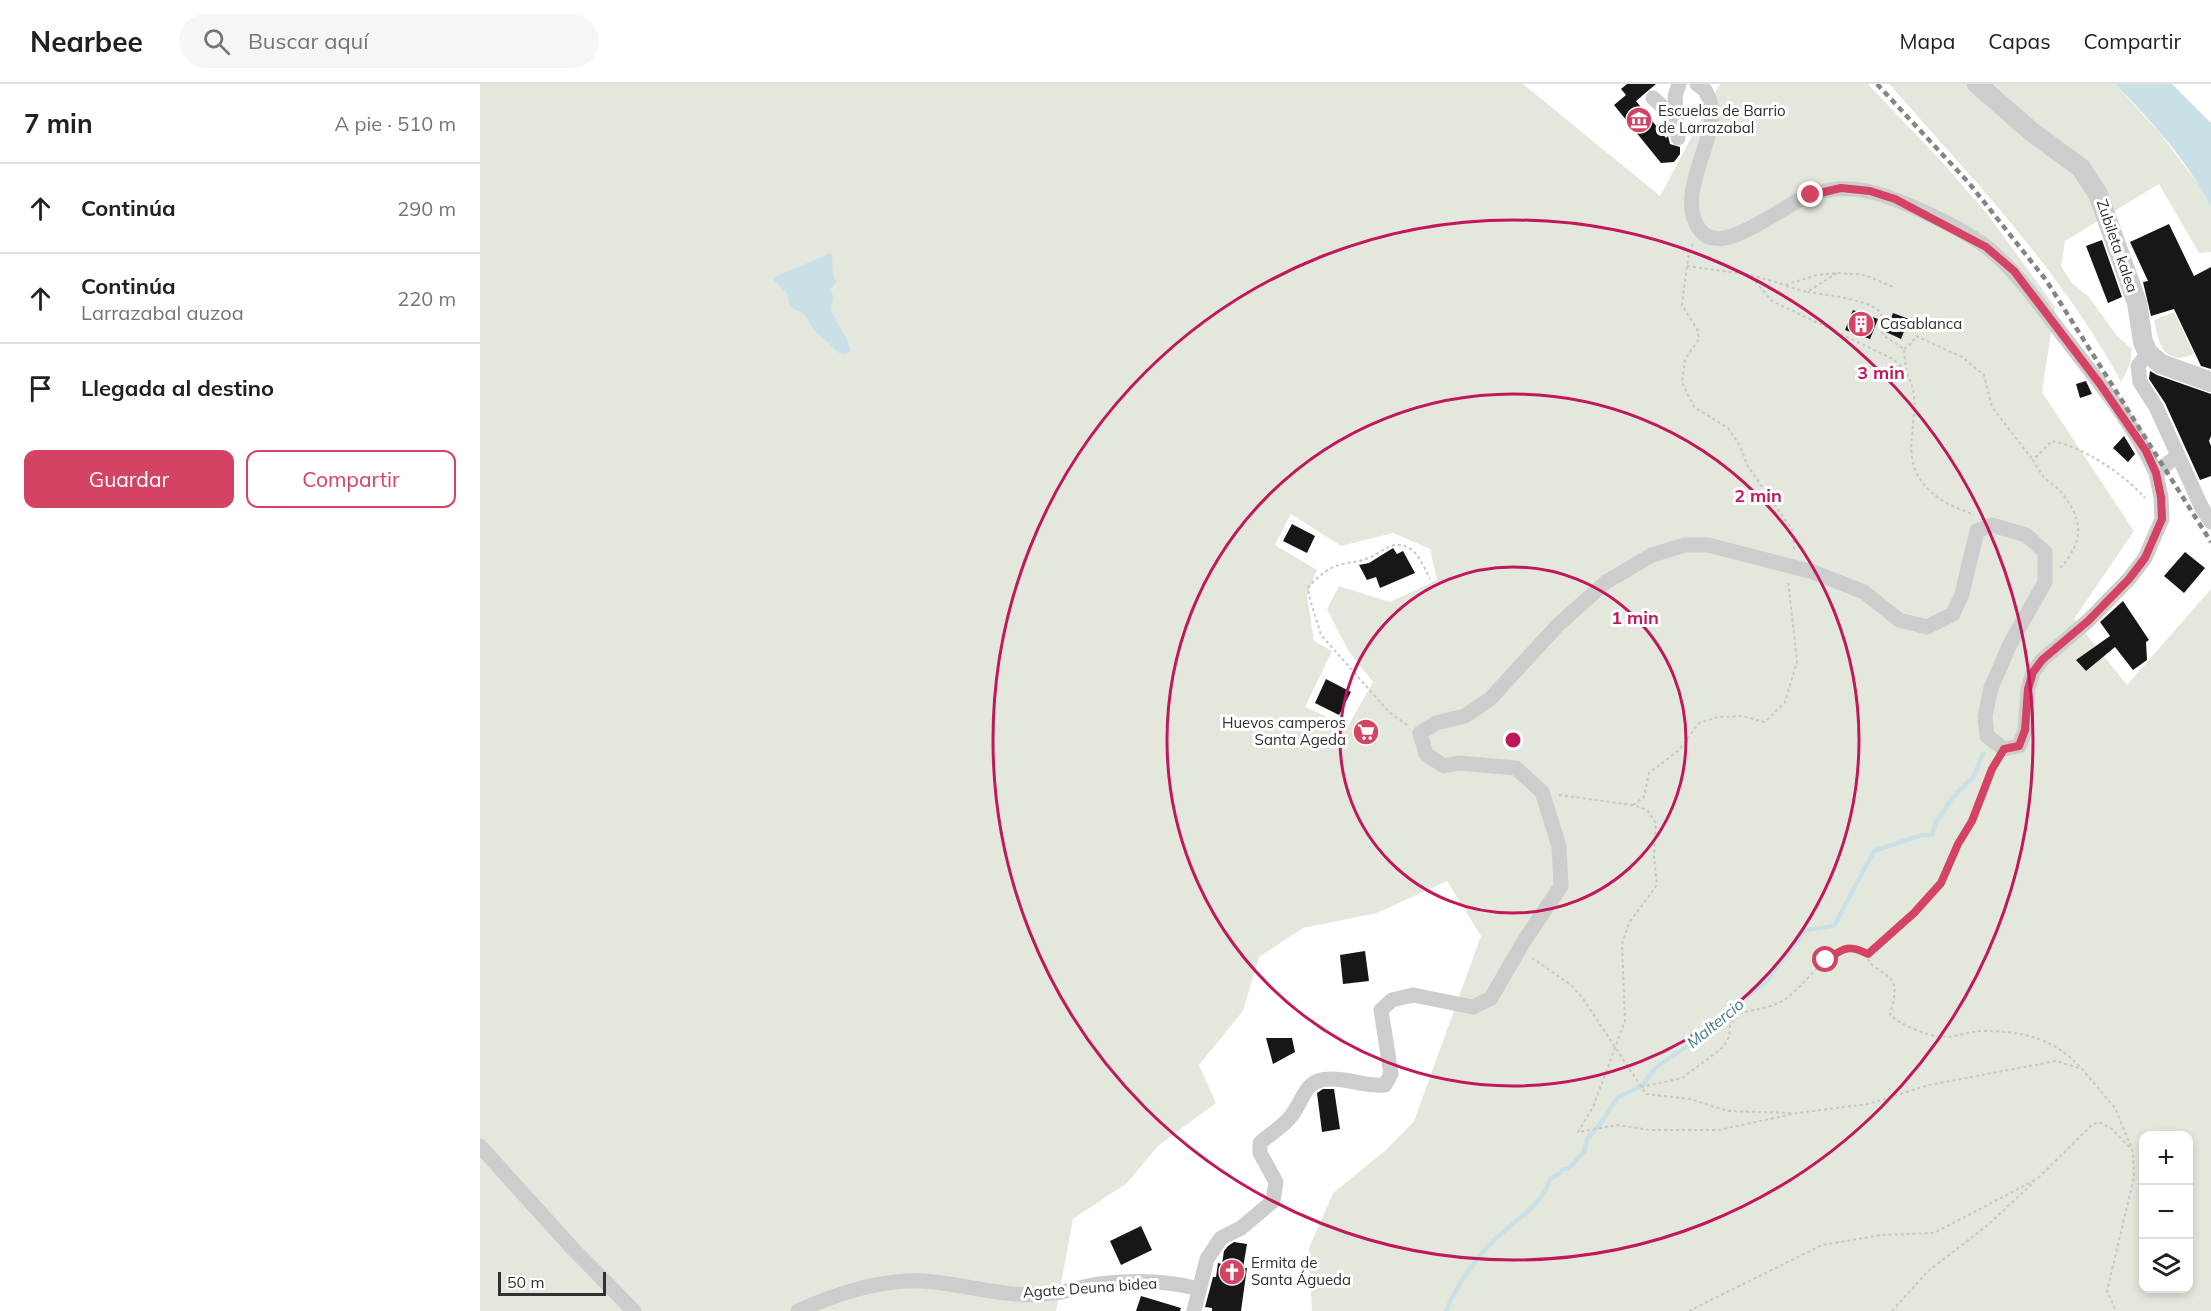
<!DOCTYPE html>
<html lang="es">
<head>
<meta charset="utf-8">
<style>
  body { margin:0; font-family:Mulish,sans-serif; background:#f6f6f6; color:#202124 }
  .controls { position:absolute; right:18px; bottom:18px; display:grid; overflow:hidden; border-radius:12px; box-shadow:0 3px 9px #0003 }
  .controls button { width:54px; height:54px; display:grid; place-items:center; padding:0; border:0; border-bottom:2px solid #e0e0e0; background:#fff; color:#202124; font:30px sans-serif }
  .scale { position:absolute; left:18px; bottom:15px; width:108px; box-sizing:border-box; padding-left:6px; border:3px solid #303030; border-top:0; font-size:16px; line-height:21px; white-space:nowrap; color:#303030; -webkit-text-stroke:4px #fff; paint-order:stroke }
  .stop { position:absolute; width:18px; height:18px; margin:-14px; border:4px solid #d54364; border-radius:50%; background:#fff }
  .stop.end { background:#d54364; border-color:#fff; box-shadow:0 2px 6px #0008 }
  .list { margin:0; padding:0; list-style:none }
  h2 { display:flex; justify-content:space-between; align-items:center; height:78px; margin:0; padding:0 24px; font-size:26px }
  h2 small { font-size:20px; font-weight:400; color:#757577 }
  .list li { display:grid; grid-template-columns:39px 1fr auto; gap:18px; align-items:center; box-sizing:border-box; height:90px; padding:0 24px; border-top:2px solid #e0e0e0 }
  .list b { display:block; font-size:22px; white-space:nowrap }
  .list p { margin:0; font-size:20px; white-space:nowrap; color:#757577 }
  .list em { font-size:20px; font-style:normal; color:#757577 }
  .actions { display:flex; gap:12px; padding:18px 24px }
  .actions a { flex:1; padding:14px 0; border:2px solid #d54364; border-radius:12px; text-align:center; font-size:21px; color:#d54364 }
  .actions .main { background:#d54364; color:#fff }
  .icon { flex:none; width:33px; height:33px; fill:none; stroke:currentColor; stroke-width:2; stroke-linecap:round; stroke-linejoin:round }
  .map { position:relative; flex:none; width:1731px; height:1227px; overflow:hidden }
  header { display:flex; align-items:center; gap:36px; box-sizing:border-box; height:84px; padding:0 30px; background:#fff; border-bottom:2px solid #e0e0e0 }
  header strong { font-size:28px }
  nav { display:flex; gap:33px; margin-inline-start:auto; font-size:21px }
  .search { width:420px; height:54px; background:#f6f6f6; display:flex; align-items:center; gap:15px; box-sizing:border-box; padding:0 21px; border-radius:33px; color:#757577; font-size:22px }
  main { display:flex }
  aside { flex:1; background:#fff }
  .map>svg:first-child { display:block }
</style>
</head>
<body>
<header>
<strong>Nearbee</strong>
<div class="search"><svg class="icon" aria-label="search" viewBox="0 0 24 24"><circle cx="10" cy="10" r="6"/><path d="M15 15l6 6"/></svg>Buscar aquí</div>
<nav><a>Mapa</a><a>Capas</a><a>Compartir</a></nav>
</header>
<main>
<aside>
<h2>7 min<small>A pie · 510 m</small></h2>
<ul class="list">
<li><svg class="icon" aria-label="ahead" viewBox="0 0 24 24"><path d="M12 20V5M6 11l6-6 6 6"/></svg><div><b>Continúa</b></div><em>290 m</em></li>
<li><svg class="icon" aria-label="ahead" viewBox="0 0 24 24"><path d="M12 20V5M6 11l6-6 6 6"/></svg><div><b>Continúa</b><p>Larrazabal auzoa</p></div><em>220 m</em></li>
<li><svg class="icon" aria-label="arrive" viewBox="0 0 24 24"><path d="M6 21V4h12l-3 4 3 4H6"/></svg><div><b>Llegada al destino</b></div></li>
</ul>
<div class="actions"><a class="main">Guardar</a><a>Compartir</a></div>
</aside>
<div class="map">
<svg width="1731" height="1227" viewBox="0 0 1731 1227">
  <rect width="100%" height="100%" fill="#fff"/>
  <path fill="#e4e8dc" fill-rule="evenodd" d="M0 0H1043L1180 112 1240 0H1388L1463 79 1509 132 1575 223 1562 308 1654 447 1594 535 1647 601 1731 505V1227H832L829 1164 853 1109 906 1066 934 1037 1001 852 967 797 897 829 823 844 779 873 763 927 719 981 736 1019 678 1062 647 1099 593 1135 576 1227H0ZM811 430 861 462 913 449 950 465 957 496 910 518 859 502 847 525 868 566 893 598 868 642 825 623 852 567 834 557 827 512 837 486 795 461ZM1664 1052H1708V1204H1664Z
    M1409 0H1635L1679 48 1724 108 1731 123V168L1719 169 1679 100 1585 157 1581 182 1591 198 1609 213 1637 252 1652 265 1650 280 1641 298C1581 186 1492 94 1409 0Z
    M1694 228 1714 270C1684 283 1678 259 1674 236Z"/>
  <path fill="#cae0e7" d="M1635 0H1692L1731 39V123C1710 80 1669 34 1635 0Z
    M351 169C355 181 349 188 357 198L349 206 353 211 351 227 367 255 371 266 366 271 359 269 334 246 323 229 313 225 309 218 308 211 292 194Z"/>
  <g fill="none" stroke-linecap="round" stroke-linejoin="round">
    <path stroke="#cae0e7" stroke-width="4.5" d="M966 1227C976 1202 992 1180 1010 1160 1027 1142 1065 1120 1070 1095L1080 1089 1083 1085H1088L1104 1068 1107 1055 1121 1039 1137 1014 1163 1001 1175 984 1222 952 1233 938 1285 899 1326 846 1354 842 1394 767 1442 751H1452L1456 738 1473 713 1494 692 1503 670"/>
  </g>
  <path fill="#171717" d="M1147 0H1176L1156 17 1186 54 1188 52 1190 60 1200 63V70L1194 78 1181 79 1134 21 1146 11 1141 5Z
    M1689 140 1714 192 1731 183V285L1721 282 1694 225 1671 232 1663 198 1668 197 1650 158Z
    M1622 156 1642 213 1628 219 1606 162Z
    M1373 226 1398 235 1390 255 1365 246Z
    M1413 229 1429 235 1421 255 1406 248Z
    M1670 287 1677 291 1731 310V352L1729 357 1731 362V392L1720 396 1685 319 1669 295Z
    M1606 297 1612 310 1600 314 1596 300Z
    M1644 352 1655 370 1648 378 1633 364Z
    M812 440 835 452 827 469 803 457Z
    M913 464 917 470 923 467 935 489 900 504 896 493 887 496 879 481 889 479Z
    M1705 468 1725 484 1704 509 1684 492Z
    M1643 517 1669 556 1666 558 1667 576 1653 586 1635 563 1606 587 1596 576 1630 552 1620 538Z
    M846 595 871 608 859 631 835 619Z
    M885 867 889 897 863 900 860 871Z
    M786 954H812L815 968 793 980Z
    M843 1005H854L860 1045 842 1048 837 1009Z
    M661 1142 672 1166 641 1181 630 1157Z
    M754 1158 767 1160 763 1184H767L761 1227H732V1224L725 1223 733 1193H736L738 1179 742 1180 744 1167 748 1162Z
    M661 1212 701 1224 700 1227H656Z"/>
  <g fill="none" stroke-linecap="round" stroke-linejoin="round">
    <path stroke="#c7c7c7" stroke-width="2" stroke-dasharray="3 3" stroke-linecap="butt" d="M1213 160 1209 167 1202 221 1217 245 1219 255 1205 275 1202 299 1214 323 1248 344 1260 362 1267 381 1313 447 1314 468
      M1207 182 1270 191 1292 217 1413 275C1417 279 1423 283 1426 288 1452 330 1404 376 1460 415 1470 422 1483 426 1494 431
      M1357 189 1327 208C1342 210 1391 216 1400 228 1404 234 1401 244 1403 251L1424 265 1426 287
      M1271 191 1305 201 1337 191 1357 189 1385 191 1413 203
      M1306 202 1327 208
      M1424 265 1432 259 1436 252 1482 273 1504 291 1512 323 1553 376
      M1580 484C1604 458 1604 436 1581 408 1576 402 1568 398 1563 392 1559 387 1556 381 1553 376L1572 357C1603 363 1644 390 1665 414
      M927 641 909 628 841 551 829 512 828 503C839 492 848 483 863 480 871 478 879 478 886 475 901 470 912 454 929 464 939 470 945 485 950 495
      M1516 678 1503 704 1492 737 1478 761 1461 799 1434 829 1388 870 1389 878C1395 884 1403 888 1409 893 1419 902 1413 919 1410 931 1420 940 1447 952 1461 953 1475 954 1489 947 1503 947 1541 947 1574 954 1600 983
      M1079 711 1153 721 1167 726 1176 739 1174 773 1177 801 1149 839 1142 860 1145 937 1113 1023 1098 1048 1138 1041 1170 1046H1239L1317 1029 1388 1020 1449 1001 1576 977 1602 985 1635 1024 1653 1068 1654 1093 1627 1207 1636 1227
      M1153 721 1164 713 1169 689 1199 666 1219 639 1238 633 1262 632 1285 638 1305 618 1317 578 1308 496
      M1052 874 1091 901 1104 916 1166 1010 1210 1015 1248 1027 1311 1029
      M1161 1003 1202 994 1233 971 1243 963 1249 953 1250 942 1258 930C1273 925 1288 925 1302 917 1323 905 1346 867 1366 863 1374 862 1382 867 1388 870
      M1558 1094 1612 1041 1619 1038 1632 1045 1651 1065
      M1209 1227 1342 1161 1401 1151 1454 1149 1557 1095
      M1412 1227 1447 1188 1509 1140 1554 1098"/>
    <path stroke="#cdcdcd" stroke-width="15" d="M1217 0 1225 6C1229 13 1232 23 1232 32 1230 66 1196 115 1220 146 1242 176 1306 118 1332 110 1351 104 1371 103 1391 108 1419 114 1486 146 1509 165 1539 190 1561 223 1585 254 1618 297 1654 340 1676 389
      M1173 14 1195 34
      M1198 54 1195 12 1199 0
      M1668 269 1658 282 1660 298 1676 323 1722 424 1731 438
      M0 1062 94 1166 154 1227
      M318 1227C356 1210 400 1195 442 1197 482 1199 524 1214 565 1210 583 1209 601 1203 619 1200 653 1196 686 1196 719 1205
      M714 1227 727 1175 741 1154 761 1144 793 1117 796 1098 780 1069V1059C790 1050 804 1042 812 1031 824 1015 825 995 849 995 868 994 886 1003 905 1001L911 990 901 926 912 916 933 911 993 923 1011 914 1044 857 1081 802 1079 762 1062 708 1036 684 978 679 964 682 946 670 940 649 956 639 985 632 1010 615 1078 541 1126 498 1172 471 1205 461H1228L1333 488 1384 508 1419 536 1447 543 1473 530 1482 510 1497 447 1512 441 1546 451 1565 468V498L1530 560 1511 604 1505 632 1507 652 1524 665 1539 662 1545 646 1548 605 1553 588 1562 576 1608 537 1649 495 1665 474 1682 435 1681 413 1676 389 1698 371"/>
    <path stroke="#cdcdcd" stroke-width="20" d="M1497 0 1552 48 1601 84 1618 110 1657 219 1663 258 1668 269 1681 280 1731 298"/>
    <path stroke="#858585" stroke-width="4.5" stroke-dasharray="6 4.5" stroke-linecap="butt" d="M1397 0 1489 99 1566 196 1731 458"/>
  </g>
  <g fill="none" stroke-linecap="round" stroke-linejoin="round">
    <path stroke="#d54364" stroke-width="8" d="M1331 111 1361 104 1390 107 1415 115 1506 163 1534 187 1620 300 1666 367 1676 389 1681 413 1682 435 1665 474 1649 495 1608 537 1562 576 1553 588 1548 605 1545 646 1539 662 1524 665 1512 685 1492 737 1478 760 1461 799 1434 829 1388 870C1368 860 1364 864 1346 876"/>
  </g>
  <g fill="none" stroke="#c2185b" stroke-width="3">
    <circle cx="1033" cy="656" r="173"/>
    <circle cx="1033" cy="656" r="346"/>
    <circle cx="1033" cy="656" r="520"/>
  </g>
  <defs>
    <symbol id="museum-disc" viewBox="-11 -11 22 22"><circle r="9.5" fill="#d54364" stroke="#fff"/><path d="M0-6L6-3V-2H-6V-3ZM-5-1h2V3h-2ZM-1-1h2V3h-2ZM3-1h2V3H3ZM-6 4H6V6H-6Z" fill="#fff"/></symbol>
    <symbol id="building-disc" viewBox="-11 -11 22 22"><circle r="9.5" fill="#d54364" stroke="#fff"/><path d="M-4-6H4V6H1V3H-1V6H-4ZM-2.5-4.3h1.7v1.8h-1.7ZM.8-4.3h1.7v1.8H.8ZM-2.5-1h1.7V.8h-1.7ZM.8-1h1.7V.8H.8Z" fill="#fff"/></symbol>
    <symbol id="supermarket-disc" viewBox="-11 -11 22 22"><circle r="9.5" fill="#d54364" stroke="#fff"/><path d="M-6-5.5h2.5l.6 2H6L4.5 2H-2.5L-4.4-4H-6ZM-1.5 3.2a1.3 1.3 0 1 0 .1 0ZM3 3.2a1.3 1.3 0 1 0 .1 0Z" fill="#fff"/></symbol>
    <symbol id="church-disc" viewBox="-11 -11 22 22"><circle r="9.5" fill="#d54364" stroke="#fff"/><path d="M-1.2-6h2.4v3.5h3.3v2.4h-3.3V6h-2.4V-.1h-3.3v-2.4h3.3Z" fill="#fff"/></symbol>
  </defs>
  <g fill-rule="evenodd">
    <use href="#museum-disc" x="1144" y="21" width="30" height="30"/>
    <use href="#building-disc" x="1366" y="225" width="30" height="30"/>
    <use href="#supermarket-disc" x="871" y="633" width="30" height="30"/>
    <use href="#church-disc" x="737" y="1173" width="30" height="30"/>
  </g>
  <g text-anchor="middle" stroke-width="6" stroke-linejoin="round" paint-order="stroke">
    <g font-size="15" fill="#303030" stroke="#fff" text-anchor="start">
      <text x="1178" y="32">Escuelas de Barrio<tspan x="1178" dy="17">de Larrazabal</tspan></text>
      <text x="1400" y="245">Casablanca</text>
      <text x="866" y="644" text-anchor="end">Huevos camperos<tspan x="866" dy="17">Santa Ageda</tspan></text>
      <text x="771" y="1184">Ermita de<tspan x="771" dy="17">Santa Águeda</tspan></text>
    </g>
    <g font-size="15" fill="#303030" stroke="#fff">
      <text transform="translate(1637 162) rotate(71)" y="5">Zubileta kalea</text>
      <text transform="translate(610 1204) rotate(-4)" y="5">Agate Deuna bidea</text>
    </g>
    <g font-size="16" font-style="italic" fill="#457a8b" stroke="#fff">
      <text transform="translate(1235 939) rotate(-39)" y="6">Maltercio</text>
    </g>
  </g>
  <circle cx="1033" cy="656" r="9" fill="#c2185b" stroke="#fff" stroke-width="3"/>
  <g font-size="18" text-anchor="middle" font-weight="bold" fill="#c2185b" stroke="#fff" stroke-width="6" stroke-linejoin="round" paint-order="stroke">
    <text x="1401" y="295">3 min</text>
    <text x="1278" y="418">2 min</text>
    <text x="1155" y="540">1 min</text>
  </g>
</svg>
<div class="controls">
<button>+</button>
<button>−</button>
<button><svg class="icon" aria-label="layers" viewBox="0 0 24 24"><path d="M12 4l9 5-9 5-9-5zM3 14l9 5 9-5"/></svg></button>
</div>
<div class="scale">50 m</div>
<div class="stop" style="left:1346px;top:876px"></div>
<div class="stop end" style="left:1331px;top:111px"></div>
</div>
</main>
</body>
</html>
